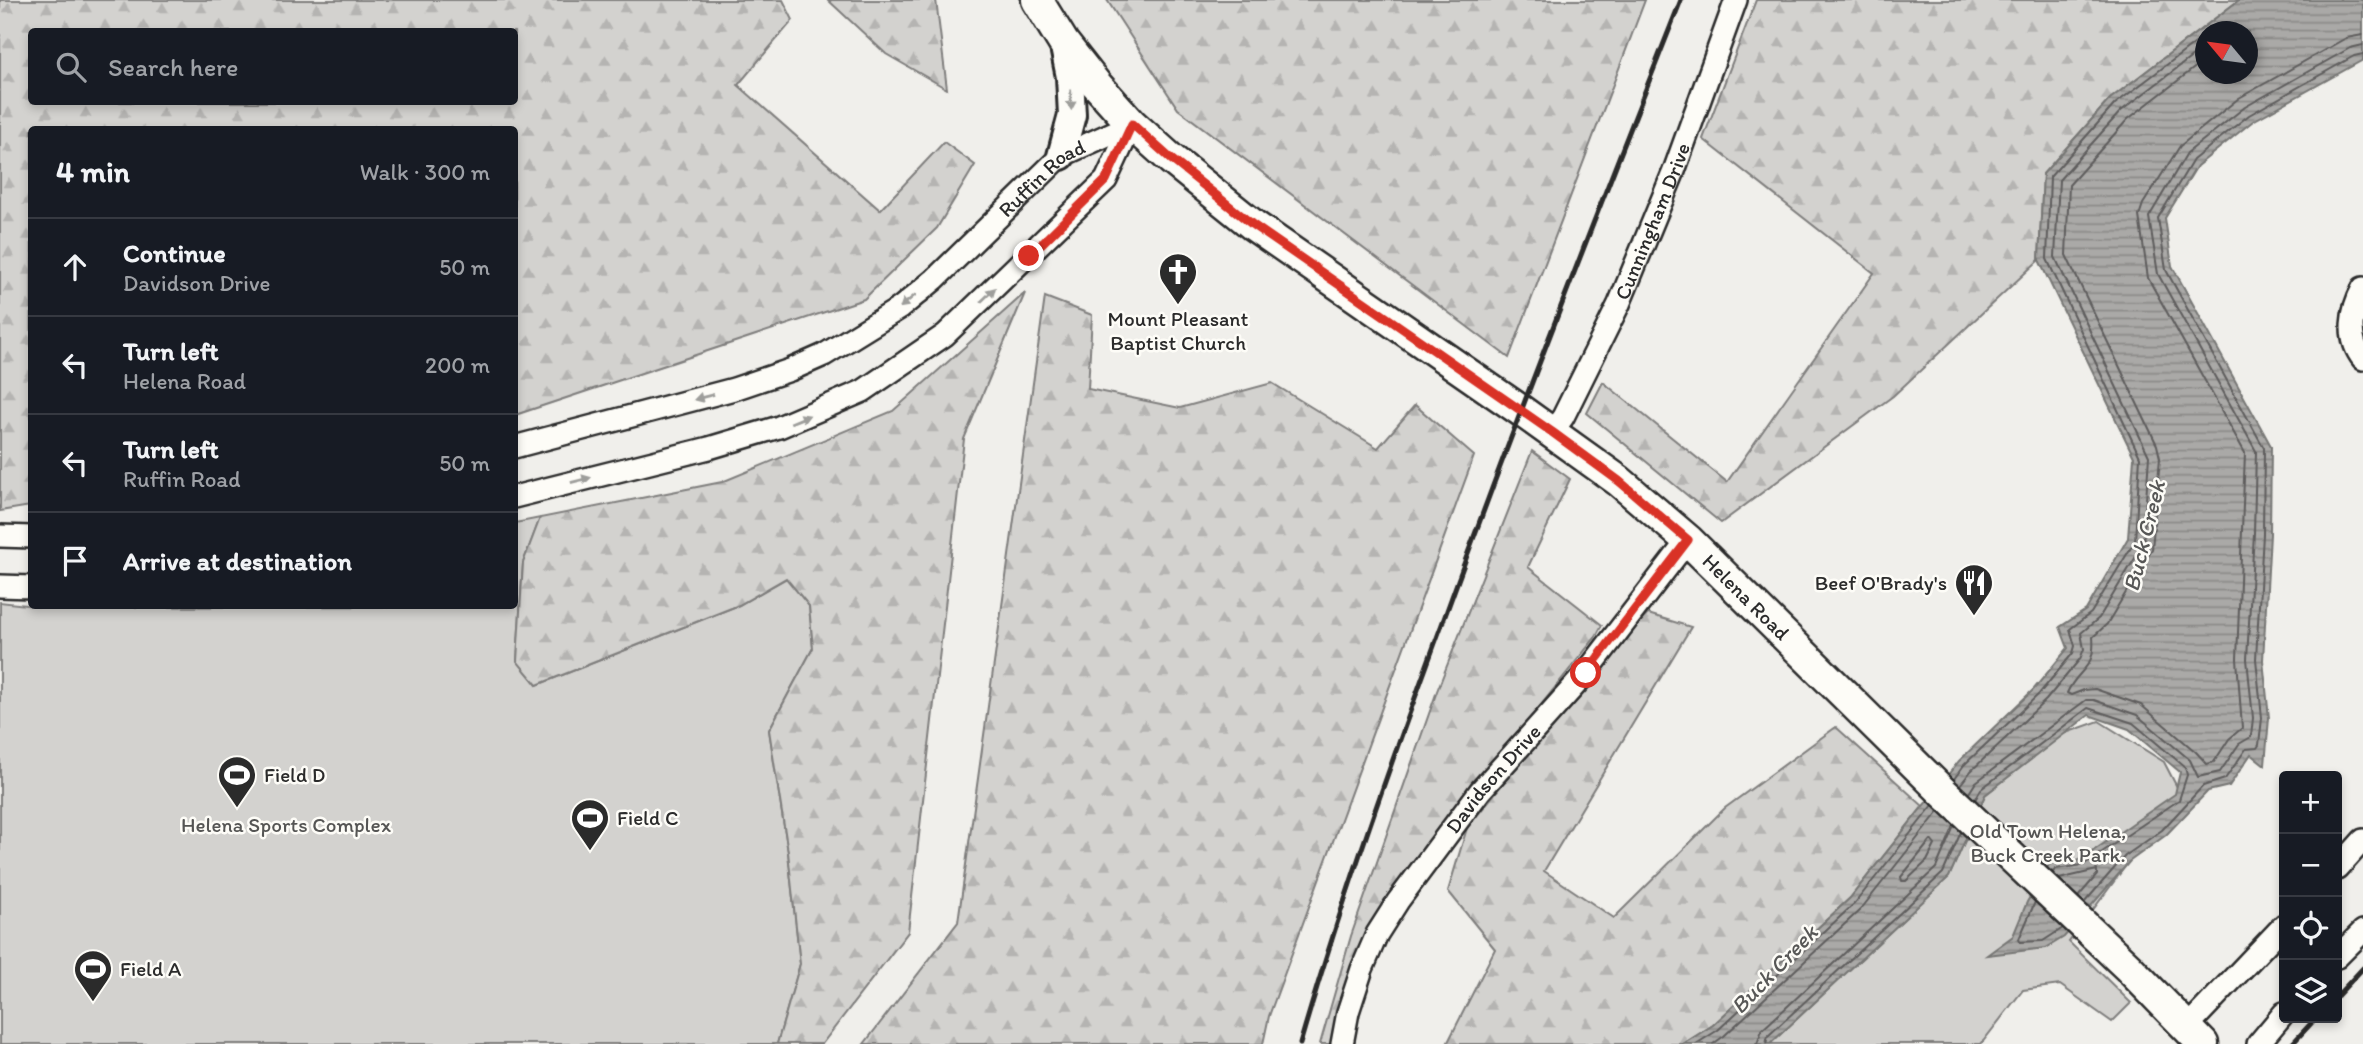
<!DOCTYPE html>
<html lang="en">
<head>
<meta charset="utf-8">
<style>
  body { margin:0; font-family:Itim,sans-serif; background:#20242c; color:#f1f3f6 }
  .controls { position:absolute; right:21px; bottom:21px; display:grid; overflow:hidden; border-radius:7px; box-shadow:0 4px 10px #0003 }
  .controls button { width:63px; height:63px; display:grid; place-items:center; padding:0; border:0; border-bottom:2px solid #363941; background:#171b24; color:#f1f3f6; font:35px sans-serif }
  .compass { position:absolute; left:2195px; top:21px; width:63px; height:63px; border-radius:50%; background:#171b24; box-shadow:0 4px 10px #0003; rotate:299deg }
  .stop { position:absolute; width:21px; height:21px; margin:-16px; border:5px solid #d93025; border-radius:50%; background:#fff }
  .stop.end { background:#d93025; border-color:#fff; box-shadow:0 2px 7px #0008 }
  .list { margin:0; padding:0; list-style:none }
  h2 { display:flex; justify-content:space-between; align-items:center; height:91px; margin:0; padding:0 28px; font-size:30px }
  h2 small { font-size:23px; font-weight:400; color:#9ea1a6 }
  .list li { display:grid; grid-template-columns:46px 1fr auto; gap:21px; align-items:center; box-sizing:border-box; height:98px; padding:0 28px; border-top:2px solid #363941 }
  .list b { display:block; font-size:26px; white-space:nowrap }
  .list p { margin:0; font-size:23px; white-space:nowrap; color:#9ea1a6 }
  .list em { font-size:23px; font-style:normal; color:#9ea1a6 }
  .icon { flex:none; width:38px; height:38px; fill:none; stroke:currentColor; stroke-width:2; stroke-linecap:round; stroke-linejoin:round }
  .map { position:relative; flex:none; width:2363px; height:1044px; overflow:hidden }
  .search { position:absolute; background:#171b24; box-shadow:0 4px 10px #0003; left:28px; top:28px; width:490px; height:77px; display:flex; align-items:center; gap:18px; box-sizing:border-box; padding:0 24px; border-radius:7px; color:#9ea1a6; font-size:26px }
  .panel { position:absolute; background:#171b24; box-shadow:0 4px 10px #0003; left:28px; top:126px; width:490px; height:483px; border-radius:7px }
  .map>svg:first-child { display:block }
</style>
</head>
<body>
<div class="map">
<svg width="2363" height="1044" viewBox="0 0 2363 1044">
  <defs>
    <pattern id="forest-firs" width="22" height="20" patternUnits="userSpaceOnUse" patternTransform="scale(1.75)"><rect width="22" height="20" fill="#d3d2cf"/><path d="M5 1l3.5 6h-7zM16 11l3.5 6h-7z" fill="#b5b4b2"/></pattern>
    <pattern id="water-rules" width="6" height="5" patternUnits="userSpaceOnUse" patternTransform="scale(1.75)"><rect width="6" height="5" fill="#aaa9a7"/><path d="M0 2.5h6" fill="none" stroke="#8b8a88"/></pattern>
  </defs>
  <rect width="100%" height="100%" fill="#f0efeb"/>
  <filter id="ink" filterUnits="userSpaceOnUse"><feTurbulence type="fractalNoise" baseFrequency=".0143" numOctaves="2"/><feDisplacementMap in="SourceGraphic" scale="14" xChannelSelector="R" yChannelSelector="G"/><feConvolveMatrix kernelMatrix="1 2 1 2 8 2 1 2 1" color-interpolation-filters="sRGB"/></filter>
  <g filter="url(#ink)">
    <path fill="#d3d2cf" stroke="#7f7e7d" stroke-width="2" d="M540 518 523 563 517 660 537 685 739 605 787 578 809 606 813 648 769 730 788 852 800 964 777 1044H0V602L45 607 514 606 515 523Z
      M2099 721 2164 762 2180 793 2069 942 2131 1003 2112 1022 2060 985 2023 990 1981 1044H1770L1949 877 1985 795 2063 734Z"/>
    <path fill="url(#forest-firs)" stroke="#7f7e7d" stroke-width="2" fill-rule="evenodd" d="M0 0H783L793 20 738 85 880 210 944 142 975 165 937 228 864 299 515 415 514 130H32L31 506 0 511ZM32 32H514V102H32Z
      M828 0H936L947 89 886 54Z
      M1107 0H1645L1509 358 1178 109Z
      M1756 0H2239L2110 99 2043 174 2039 260 1893 396 1721 523 1587 413 1603 382 1727 482 1874 273 1703 139Z
      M1025 293 964 439 908 932 822 1044H777L800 964 788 852 769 730 813 648 809 606 786 578 739 605 537 685 517 661 523 563 540 518 722 482 893 411Z
      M1045 297 1092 315 1088 389 1180 408 1272 383 1378 448 1415 405 1474 456 1269 1016 1263 1044H864L958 922Z
      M1532 451 1570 479 1528 567 1602 625 1595 638 1453 814 1364 942 1336 1044H1320L1351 936 1437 691Z
      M1648 614 1691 627 1544 871 1614 918 1725 808 1836 727 1923 806 1850 898 1713 1025 1683 1044H1447L1495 949 1448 891 1467 828 1605 657Z"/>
    <path fill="url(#water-rules)" stroke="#777775" stroke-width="2" fill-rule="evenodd" d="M2239 0H2363V60L2253 121 2197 166 2165 218 2172 266 2271 446 2270 534 2263 660 2269 718 2265 765 2251 754 2229 786 2208 791 2166 835 2130 861 2064 937 2046 948 1987 955 2013 936 2027 902 2050 863 2080 860 2175 794 2180 772 2129 729 2089 715 1985 795 1949 877 1770 1044H1683L1713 1025 1850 898 1959 761 2034 689 2068 648 2060 627 2086 610 2128 538 2134 457 2039 260 2043 174 2110 99ZM2206 32H2248V74H2206Z"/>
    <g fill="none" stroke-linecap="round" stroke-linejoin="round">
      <path stroke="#5e5d5d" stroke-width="2" d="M2206 59 2128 119 2069 185 2066 255 2157 445 2160 458 2152 549 2107 624 2093 637C2096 670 2078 668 2067 693L2071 695 2084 690 2095 689 2141 705 2196 752 2207 764 2214 762 2229 739 2242 728 2237 659 2245 453 2148 278 2139 216 2143 204 2180 146 2239 98 2346 38 2363 35
        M1954 779 1964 765 2039 694 2073 653 2075 646 2070 629 2091 613 2135 541 2140 457 2047 259 2050 177 2115 104 2206 35
        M1960 785 1971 771 2046 700 2080 659 2084 649 2081 633 2099 618 2143 545 2149 456 2055 257 2059 180 2121 111 2206 46
        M1969 793 1976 782 2086 700H2094L2137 715 2190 760 2198 777 2220 772 2239 744 2251 737 2253 718 2247 659 2254 533 2256 451 2158 274 2149 217 2187 153 2245 107 2350 48 2363 45
        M1975 800 1981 789 2088 708 2133 723 2185 767 2187 775 2179 800 2083 865 2056 869 2052 873
        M1931 840 1935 845 1927 861 1906 881H1902L1901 877Z
        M2059 879 2097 870V875L2078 897
        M2035 902 2019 939 2020 942 2043 941 2063 928
        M2084 903 2125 856 2162 830 2203 786 2225 779 2246 749 2257 748 2259 745 2262 718 2256 659 2263 534 2264 448 2166 270 2158 218 2193 160 2249 115 2354 56 2363 54
        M1696 1044 1718 1030 1855 903 1933 805
        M1713 1044 1724 1036 1861 909 1939 811
        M1757 1044 1762 1030 1936 868 1954 826
        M1766 1044 1768 1036 1943 873 1961 832"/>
      <defs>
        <g id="minor">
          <path d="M2363 288C2351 310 2346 338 2363 359"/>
          <path id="s1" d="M1552 432 1563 417 1619 304 1674 171 1736 0"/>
          <path id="s2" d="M514 447 734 389 790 370 824 355 900 308 935 279 1061 156 1132 124"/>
          <path d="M514 497 709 448 779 427 863 391 945 335 1106 180 1132 124"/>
          <path d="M0 536 32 537"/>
          <path d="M0 586 32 587"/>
          <path d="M2337 869 2363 840"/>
          <path d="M2337 957 2363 931"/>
          <path d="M2187 1027 2284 925"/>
          <path id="s3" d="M1342 1044 1348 1012 1362 969 1377 934 1398 901 1480 791 1586 673 1688 540"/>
          <path d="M2258 1044 2284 1013"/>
        </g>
        <path id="tertiary" d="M1061 156 1072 115 1070 77 1063 42"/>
        <g id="secondary">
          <path id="s4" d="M1037 0 1063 42 1096 84 1132 124 1171 159 1253 225 1520 410 1619 481 1688 540 1944 793 2128 967 2203 1044"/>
        </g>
      </defs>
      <use href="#minor" stroke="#2b2b2b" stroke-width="26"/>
      <use href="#tertiary" stroke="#2b2b2b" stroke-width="32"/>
      <use href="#secondary" stroke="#2b2b2b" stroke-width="35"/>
      <use href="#minor" stroke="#fdfcf7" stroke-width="21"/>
      <use href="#tertiary" stroke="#fdfcf7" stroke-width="26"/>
      <use href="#secondary" stroke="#fdfcf7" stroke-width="30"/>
      <path stroke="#2b2b2b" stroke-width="5" d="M2337 996 2363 968
        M1300 1044C1342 899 1393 757 1445 616 1520 409 1600 205 1681 0
        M2292 1044 2316 1018"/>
    </g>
    <defs><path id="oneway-solid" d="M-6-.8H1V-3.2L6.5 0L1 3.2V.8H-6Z" transform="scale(1.75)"/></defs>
    <g fill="#9e9e9b">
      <use href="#oneway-solid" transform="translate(1071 100) rotate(88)"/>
      <use href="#oneway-solid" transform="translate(988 295) rotate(-44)"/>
      <use href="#oneway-solid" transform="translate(908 301) rotate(140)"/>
      <use href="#oneway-solid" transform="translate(704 397) rotate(165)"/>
      <use href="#oneway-solid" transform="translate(800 419) rotate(-22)"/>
      <use href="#oneway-solid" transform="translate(581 480) rotate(-14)"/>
    </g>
  </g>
  <g fill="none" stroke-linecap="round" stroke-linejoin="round" filter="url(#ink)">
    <path stroke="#d93025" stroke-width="9" d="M1029 256 1106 180 1132 124 1171 159 1253 225 1552 432 1619 481 1688 540 1586 673"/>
  </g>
  <defs>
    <symbol id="church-pin" viewBox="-11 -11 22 30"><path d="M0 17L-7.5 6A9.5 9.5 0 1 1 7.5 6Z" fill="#2b2b2b" stroke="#fdfcf7"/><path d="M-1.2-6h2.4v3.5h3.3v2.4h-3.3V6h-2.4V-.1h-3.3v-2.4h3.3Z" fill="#fff"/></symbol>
    <symbol id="restaurant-pin" viewBox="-11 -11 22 30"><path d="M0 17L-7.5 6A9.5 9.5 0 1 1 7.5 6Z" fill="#2b2b2b" stroke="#fdfcf7"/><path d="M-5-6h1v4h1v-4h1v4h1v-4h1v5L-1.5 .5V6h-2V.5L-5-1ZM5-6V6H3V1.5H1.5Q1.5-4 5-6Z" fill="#fff"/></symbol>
    <symbol id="stadium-pin" viewBox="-11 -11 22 30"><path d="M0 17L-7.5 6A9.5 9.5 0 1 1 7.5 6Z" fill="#2b2b2b" stroke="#fdfcf7"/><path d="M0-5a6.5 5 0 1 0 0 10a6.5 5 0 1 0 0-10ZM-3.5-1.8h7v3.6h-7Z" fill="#fff"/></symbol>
  </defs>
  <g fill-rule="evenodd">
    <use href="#church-pin" x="1156" y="250" width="44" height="60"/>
    <use href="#restaurant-pin" x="1952" y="561" width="44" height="60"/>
    <use href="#stadium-pin" x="215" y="753" width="44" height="60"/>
    <use href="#stadium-pin" x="568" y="796" width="44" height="60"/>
    <use href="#stadium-pin" x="71" y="947" width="44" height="60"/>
  </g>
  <g text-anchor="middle" stroke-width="5" stroke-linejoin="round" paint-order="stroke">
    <g font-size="21" fill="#2b2b2b" stroke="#fdfcf7">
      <text dy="7" stroke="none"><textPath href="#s2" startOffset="606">Ruffin Road</textPath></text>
      <text dy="7" stroke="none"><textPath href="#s1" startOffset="234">Cunningham Drive</textPath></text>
      <text dy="7" stroke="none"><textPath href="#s4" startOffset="933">Helena Road</textPath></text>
      <text dy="7" stroke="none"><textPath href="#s3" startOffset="310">Davidson Drive</textPath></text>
    </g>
    <g font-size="21" fill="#2b2b2b" stroke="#fdfcf7" text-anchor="start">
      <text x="1178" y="326" text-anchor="middle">Mount Pleasant<tspan x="1178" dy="24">Baptist Church</tspan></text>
      <text x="1947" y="590" text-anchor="end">Beef O'Brady's</text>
      <text x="264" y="782">Field D</text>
      <text x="617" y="825">Field C</text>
      <text x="120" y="976">Field A</text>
    </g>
    <g font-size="21" fill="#555554" stroke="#fdfcf7">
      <text x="286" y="832">Helena Sports Complex</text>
      <text x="2048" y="838">Old Town Helena,<tspan x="2048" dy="24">Buck Creek Park.</tspan></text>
    </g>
    <g font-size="23" font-style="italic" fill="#575756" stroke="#fdfcf7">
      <text transform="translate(2144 536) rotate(-76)" y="8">Buck Creek</text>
      <text transform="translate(1774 969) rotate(-46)" y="8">Buck Creek</text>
    </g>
  </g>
</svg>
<div class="controls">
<button>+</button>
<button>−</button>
<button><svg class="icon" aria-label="locate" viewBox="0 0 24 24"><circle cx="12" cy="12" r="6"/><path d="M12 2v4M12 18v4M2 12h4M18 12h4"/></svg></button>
<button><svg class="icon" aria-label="layers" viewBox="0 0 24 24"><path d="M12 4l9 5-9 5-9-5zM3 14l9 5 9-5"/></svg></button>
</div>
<svg class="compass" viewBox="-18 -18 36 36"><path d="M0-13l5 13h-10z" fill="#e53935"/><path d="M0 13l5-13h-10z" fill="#9ea1a6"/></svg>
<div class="stop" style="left:1586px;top:673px"></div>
<div class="stop end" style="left:1029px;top:256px"></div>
<div class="search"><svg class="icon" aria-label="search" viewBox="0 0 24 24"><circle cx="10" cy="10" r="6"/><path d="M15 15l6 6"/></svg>Search here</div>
<section class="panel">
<h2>4 min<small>Walk · 300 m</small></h2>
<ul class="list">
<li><svg class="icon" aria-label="ahead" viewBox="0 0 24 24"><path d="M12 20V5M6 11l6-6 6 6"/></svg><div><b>Continue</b><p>Davidson Drive</p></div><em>50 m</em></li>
<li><svg class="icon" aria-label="left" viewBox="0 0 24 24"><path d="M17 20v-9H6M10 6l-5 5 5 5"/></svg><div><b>Turn left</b><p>Helena Road</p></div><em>200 m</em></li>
<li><svg class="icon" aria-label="left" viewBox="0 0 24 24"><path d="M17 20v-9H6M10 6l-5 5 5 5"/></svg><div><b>Turn left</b><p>Ruffin Road</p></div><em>50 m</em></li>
<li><svg class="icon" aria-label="arrive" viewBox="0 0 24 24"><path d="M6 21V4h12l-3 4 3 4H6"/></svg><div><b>Arrive at destination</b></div></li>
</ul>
</section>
</div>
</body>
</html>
